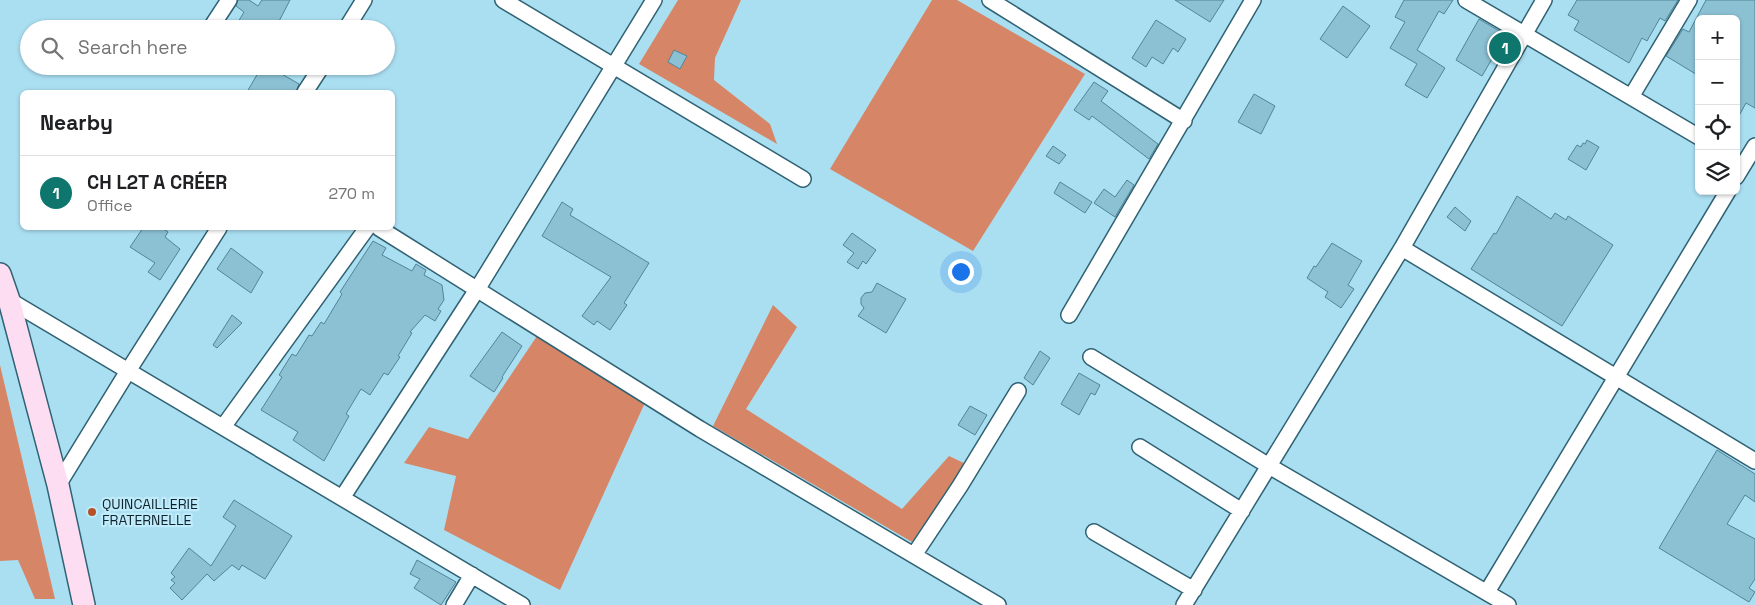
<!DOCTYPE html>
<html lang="en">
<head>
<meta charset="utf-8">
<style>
  body { margin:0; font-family:"Space Grotesk",sans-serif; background:#f6f6f6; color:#202124 }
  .controls { position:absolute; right:15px; top:15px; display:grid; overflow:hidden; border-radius:8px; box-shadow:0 1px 4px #0004 }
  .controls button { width:45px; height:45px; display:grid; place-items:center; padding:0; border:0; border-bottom:1px solid #e0e0e0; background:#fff; color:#202124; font:25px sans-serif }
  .you { position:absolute; left:960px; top:271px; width:18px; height:18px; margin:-12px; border:4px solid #fff; border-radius:50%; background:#1a73e8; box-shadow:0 0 0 8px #1a73e833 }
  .badge { display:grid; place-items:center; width:32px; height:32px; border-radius:50%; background:#0f766e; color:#fff; font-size:16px; font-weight:700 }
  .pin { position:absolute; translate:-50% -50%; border:2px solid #fff; box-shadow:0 1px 5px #0006 }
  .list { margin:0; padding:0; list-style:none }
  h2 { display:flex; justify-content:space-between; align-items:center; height:65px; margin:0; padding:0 20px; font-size:21px }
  h2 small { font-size:16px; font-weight:400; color:#757577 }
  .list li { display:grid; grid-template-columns:32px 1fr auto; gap:15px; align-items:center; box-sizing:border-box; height:75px; padding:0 20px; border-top:1px solid #e0e0e0 }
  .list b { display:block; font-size:19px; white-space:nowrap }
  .list p { margin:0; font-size:16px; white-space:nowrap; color:#757577 }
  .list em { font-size:16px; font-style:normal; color:#757577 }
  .icon { flex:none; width:28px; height:28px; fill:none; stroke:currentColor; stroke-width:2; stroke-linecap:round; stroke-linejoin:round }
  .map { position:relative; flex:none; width:1755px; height:605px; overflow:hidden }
  .search { position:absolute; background:#fff; box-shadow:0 1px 4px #0004; left:20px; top:20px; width:375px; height:55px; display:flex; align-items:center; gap:12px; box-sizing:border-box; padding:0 18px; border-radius:28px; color:#757577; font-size:19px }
  .panel { position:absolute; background:#fff; box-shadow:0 1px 4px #0004; left:20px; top:90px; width:375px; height:140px; border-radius:8px }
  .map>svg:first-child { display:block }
</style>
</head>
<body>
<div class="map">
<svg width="1755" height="605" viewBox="0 0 1755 605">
  <rect width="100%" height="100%" fill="#aadff2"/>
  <path fill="#d68667" d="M678 0H741L715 58 714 80 770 124 777 144 639 64Z
    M932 0H957L1085 74 973 251 830 169Z
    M773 305 797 327 746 409 902 509 949 456 968 465 912 542 713 426Z
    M541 330 648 396 560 590 444 530 456 476 404 463 429 427 468 439Z
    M0 365 55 599H35L18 560 0 561Z"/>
  <path fill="#8cc1d4" stroke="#518496" d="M238 0H249L258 6 262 0H290L275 29H234L244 12 236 6Z
    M1175 0H1224L1210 22Z
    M1404 0H1453L1444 14 1439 11 1417 50 1445 68 1427 98 1405 85 1417 64 1390 48 1405 22 1395 17Z
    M1577 0H1678L1665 21 1660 18 1647 41 1642 38 1629 63 1574 30 1579 21 1568 15Z
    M1706 0H1755V108L1746 103 1736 121V19H1699V76L1666 56 1683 29 1689 32Z
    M1343 6 1370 26 1347 58 1320 39Z
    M1479 19 1506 35 1482 76 1456 60Z
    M1156 20 1186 39 1178 52 1173 48 1163 64 1152 57 1146 67 1132 58Z
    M674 50 687 56 680 69 668 62Z
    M262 66H268L299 84 296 92H247Z
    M1094 82 1108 91 1101 101 1158 144 1149 159 1092 116 1089 120 1074 110Z
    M1254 94 1275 106 1261 134 1238 122Z
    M1587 140 1599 147 1586 170 1568 159 1577 145 1581 147 1583 143 1585 144Z
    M1053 146 1066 155 1059 164 1046 156Z
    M1127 180 1134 185 1115 217 1094 203 1104 189 1115 197Z
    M1060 182 1092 202 1085 213 1054 193Z
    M1517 196 1551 219 1555 213 1566 220 1568 216 1613 245 1562 326 1471 269 1494 233 1496 234Z
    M562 202 573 209 570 215 649 263 624 303 627 305 610 330 597 321 594 325 582 316 611 277 542 236Z
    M1455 207 1471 221 1465 231 1447 217Z
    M143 228H162L168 232 165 237 180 249 160 280 148 272 155 263 130 247Z
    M852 233 876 250 866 264 863 261 858 269 847 262 854 253 843 245Z
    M373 241 386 248 382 255 412 271 416 264 426 270 424 275 442 285 444 300 438 309 441 311 435 321 425 315 410 332 412 333 398 356 400 357 388 375 384 373 370 395 361 389 346 414 349 416 324 461 293 440 298 432 261 410 282 377 279 375 292 354 296 356 309 335 312 336 321 322 324 324 342 294 340 292Z
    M1332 243 1362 261 1348 285 1354 289 1341 308 1325 297 1328 292 1307 278 1314 266 1316 267Z
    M231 248 263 272 251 293 217 269Z
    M877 283 906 299 886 333 858 316 864 308 861 304V298L865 293 872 292Z
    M232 315 242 323 217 348 213 345Z
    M502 332 522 346 502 377 503 378 494 392 470 376Z
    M1040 351 1050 358 1033 385 1024 378Z
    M1079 373 1100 385 1095 395 1091 393 1079 415 1061 404Z
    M970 406 987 415 975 435 958 425Z
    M1717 450 1755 474V502L1745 495 1727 524 1755 539V579L1749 588 1755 592 1749 602 1659 548Z
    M234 500 292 536 265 579 242 565 239 570 232 565 214 581 207 574 182 600 170 588 175 583 171 580 175 577 171 573 189 548 211 566 236 526 223 517Z
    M417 560 456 582 441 605 414 588 420 579 410 574Z"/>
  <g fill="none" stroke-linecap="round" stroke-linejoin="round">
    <defs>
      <path id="street" d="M503 0 803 179
        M990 0 1184 121
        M1466 0 1699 137
        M210 29 229 0
        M346 29 364 0
        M305 92 322 66
        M1631 97 1689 0
        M1736 177 1755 146
        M379 228 700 429 998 605
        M1402 248 1755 461
        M9 300 522 605
        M1069 315 1253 0
        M1091 357 1269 466 1508 605
        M223 427 367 228
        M1140 447 1242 511
        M58 485 128 371 219 228
        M342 498 478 288 654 0
        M1094 532 1194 590
        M914 555 960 486 1018 391
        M1487 592 1728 191
        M454 605 472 575
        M1184 605 1402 248 1544 0"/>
      <path id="secondary" d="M0 274 9 300 58 485 84 605"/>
    </defs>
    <use href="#street" stroke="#2f6273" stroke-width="18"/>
    <use href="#secondary" stroke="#2f6273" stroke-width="24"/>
    <use href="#street" stroke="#fff" stroke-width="15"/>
    <use href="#secondary" stroke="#fdddf2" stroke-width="21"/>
  </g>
  <circle fill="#b65025" stroke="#c0ebfa" stroke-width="2" cx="92" cy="512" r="5"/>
  <g text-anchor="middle" stroke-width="4.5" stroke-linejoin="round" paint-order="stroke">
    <g font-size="14" fill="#0f242c" stroke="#c0ebfa" text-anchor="start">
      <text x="102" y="509">QUINCAILLERIE<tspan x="102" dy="16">FRATERNELLE</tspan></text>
    </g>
  </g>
</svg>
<div class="controls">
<button>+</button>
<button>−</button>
<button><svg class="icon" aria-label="locate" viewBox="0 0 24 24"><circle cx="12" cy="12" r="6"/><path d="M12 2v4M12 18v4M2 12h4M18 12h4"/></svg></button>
<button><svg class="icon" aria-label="layers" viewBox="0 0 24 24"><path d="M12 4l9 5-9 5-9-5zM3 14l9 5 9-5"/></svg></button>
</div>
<div class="you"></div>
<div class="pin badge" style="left:1505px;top:48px">1</div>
<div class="search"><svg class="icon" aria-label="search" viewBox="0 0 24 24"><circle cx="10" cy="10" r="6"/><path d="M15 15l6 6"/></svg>Search here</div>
<section class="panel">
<h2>Nearby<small></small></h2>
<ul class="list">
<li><span class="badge">1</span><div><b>CH L2T A CRÉER</b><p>Office</p></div><em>270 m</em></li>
</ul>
</section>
</div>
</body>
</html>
